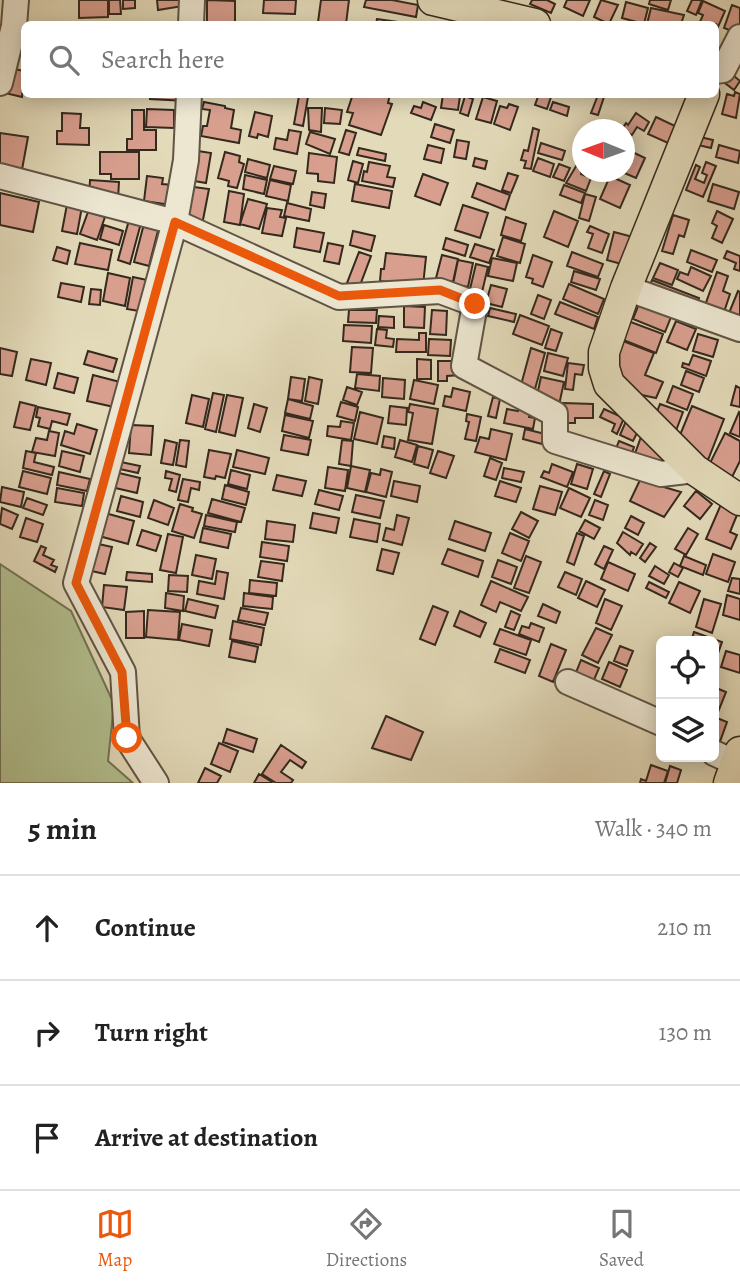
<!DOCTYPE html>
<html lang="en">
<head>
<meta charset="utf-8">
<style>
  body { margin:0; font-family:Alegreya,serif; background:#f2f2f2; color:#222 }
  .controls { position:absolute; right:21px; bottom:21px; display:grid; overflow:hidden; border-radius:10px; box-shadow:0 4px 18px #0003 }
  .controls button { width:63px; height:63px; display:grid; place-items:center; padding:0; border:0; border-bottom:2px solid #e0e0e0; background:#fff; color:#222; font:35px sans-serif }
  .compass { position:absolute; left:572px; top:119px; width:63px; height:63px; border-radius:50%; background:#fff; box-shadow:0 4px 18px #0003; rotate:271deg }
  .stop { position:absolute; width:21px; height:21px; margin:-16px; border:5px solid #ea580c; border-radius:50%; background:#fff }
  .stop.end { background:#ea580c; border-color:#fff; box-shadow:0 2px 7px #0008 }
  .list { margin:0; padding:0; list-style:none }
  h2 { display:flex; justify-content:space-between; align-items:center; height:91px; margin:0; padding:0 28px; font-size:30px }
  h2 small { font-size:23px; font-weight:400; color:#767676 }
  .list li { display:grid; grid-template-columns:46px 1fr auto; gap:21px; align-items:center; box-sizing:border-box; height:105px; padding:0 28px; border-top:2px solid #e0e0e0 }
  .list b { display:block; font-size:26px; white-space:nowrap }
  .list em { font-size:23px; font-style:normal; color:#767676 }
  .icon { flex:none; width:38px; height:38px; fill:none; stroke:currentColor; stroke-width:2; stroke-linecap:round; stroke-linejoin:round }
  .map { position:relative; flex:none; width:740px; height:783px; overflow:hidden }
  .search { position:absolute; background:#fff; box-shadow:0 4px 18px #0003; left:21px; right:21px; top:21px; height:77px; display:flex; align-items:center; gap:18px; box-sizing:border-box; padding:0 24px; border-radius:10px; color:#767676; font-size:26px }
  .sheet { height:406px; background:#fff }
  nav { display:flex; justify-content:space-around; align-items:center; box-sizing:border-box; height:98px; border-top:2px solid #e0e0e0; background:#fff; font-size:19px; color:#767676 }
  nav a { display:grid; justify-items:center; gap:4px }
  nav .on { color:#ea580c }
  .map>svg:first-child { display:block }
</style>
</head>
<body>
<div class="map">
<svg width="740" height="783" viewBox="0 0 740 783">
  <rect width="100%" height="100%" fill="#e3dab9"/>
  <filter id="stains"><feTurbulence type="fractalNoise" baseFrequency=".00286" numOctaves="4"/><feColorMatrix values="0 0 0 0 .2 0 0 0 0 .09 0 0 0 0 .02 0 0 0 .5 -.17"/></filter>
  <radialGradient id="worn" r=".72"><stop offset=".6" stop-color="#630" stop-opacity="0"/><stop offset="1" stop-color="#630" stop-opacity=".3"/></radialGradient>
  <path fill="#b3c090" stroke="#747456" stroke-width="2" d="M0 564 71 611 114 704 108 761 133 783H0Z"/>
  <path fill="#d89f8f" stroke="#34291d" stroke-width="2" d="M79 0H108V17L79 18Z
    M109 0H120L121 14H109Z
    M123 0H135V8L123 9Z
    M157 0H189V5L158 10Z
    M207 0 235 1V23H207Z
    M264 0H296L295 14 263 13Z
    M321 0H349L346 24 318 22Z
    M366 0H392L418 5 416 17 364 7Z
    M532 0H547L555 4 551 13 530 4Z
    M567 0H590L583 16 564 7Z
    M601 0 618 5 609 24 594 17Z
    M650 0H671L668 10 649 4Z
    M692 0H702L696 15 687 11Z
    M703 1 725 11 718 27 716 24H699L703 15 698 13Z
    M626 2 648 8 644 24 622 18Z
    M732 5 740 8V26L737 33 724 28Z
    M651 8 684 15 681 24H647Z
    M377 19 399 22V24H376Z
    M10 68 24 71 22 97 5 93Z
    M728 71 740 81 734 90 721 80Z
    M735 92 740 94 736 118 722 114 727 94 734 96Z
    M150 94H186V101L150 99Z
    M353 94H390L388 103 392 104 381 135 349 125 353 113 347 112Z
    M443 94 460 96 458 110 441 108Z
    M539 94H552L547 109 535 105Z
    M598 95 604 97 598 115 591 113Z
    M299 96 308 97 303 126 294 124Z
    M465 96 473 99 468 116 460 113Z
    M483 97 497 101 491 123 476 119Z
    M204 102 225 106V108L234 110 231 128 241 130 239 143 201 136 203 126H207L210 110 202 109Z
    M423 102 436 107 431 120 411 113 414 106 421 108Z
    M553 102 569 107 567 116 550 110Z
    M509 104 518 107 510 130 494 124 500 106 507 108Z
    M308 108H322L321 132 309 130Z
    M325 108 342 110 340 124 324 123Z
    M147 109 174 110V128L146 127Z
    M132 110H144V130H156V150H127V139H132Z
    M255 112 272 116 268 137 258 134 257 138 249 136Z
    M62 113 81 114 80 128H89V145L57 144V131H62Z
    M636 113 649 122 644 131 637 127 632 135 622 129 626 123 628 125Z
    M656 117 675 126 668 143 648 134Z
    M435 124 454 130 450 143 431 137Z
    M533 128 539 130 531 169 524 168 526 161 521 160 524 150 528 151Z
    M289 130 301 132 297 154 274 149 276 138 287 140Z
    M346 130 356 133 349 155 339 152Z
    M310 132 335 139 330 154 306 144Z
    M0 133 28 137 21 175 0 171Z
    M700 137 713 140 711 148 698 145Z
    M457 140 469 142 466 159 454 157Z
    M541 143 565 151 562 160 538 153Z
    M428 145 444 149 441 163 424 159Z
    M719 145 740 151 738 163 716 157Z
    M359 148 386 154 385 161 357 155Z
    M624 148 645 158 636 178 622 172H624Z
    M198 151 211 153 206 183 194 181Z
    M100 152H139V179H111V174H100Z
    M225 152 240 156 239 162 244 164 237 188 228 186 229 181 218 178Z
    M309 153 337 157 334 183 318 181V174L307 173Z
    M475 158 487 161 485 169 473 166Z
    M538 158 554 164 550 177 533 171Z
    M248 159 270 165 267 178 245 172Z
    M353 161 363 164 358 183 348 180Z
    M369 162 390 166 387 177 395 178 393 187 362 181 364 171 367 172Z
    M706 162 716 166 703 197 686 190 696 165 700 167 695 179 704 183 707 175 702 173Z
    M578 163 582 164 581 174 591 178 586 191 566 183Z
    M559 164 570 168 564 181 553 177Z
    M274 166 296 171 293 184 270 179Z
    M508 173 518 176 511 193 502 190Z
    M423 174 448 183 440 205 415 196Z
    M245 175 267 180 264 194 243 189Z
    M147 176 163 178 162 184 173 185 171 205 144 201Z
    M610 176 630 185 620 208 600 199Z
    M90 180 119 182 118 199 89 197Z
    M270 180 291 185 288 201 266 196Z
    M477 183 510 195 505 210 472 197Z
    M355 184 392 191 389 208 352 201Z
    M713 184 739 192 734 209 708 201Z
    M564 185 585 193 581 203 560 195Z
    M194 187 209 189 202 225 187 222Z
    M229 191 244 194 240 225 224 222Z
    M312 192 326 194 324 208 310 205Z
    M0 193 39 202 33 232 0 225Z
    M585 194 596 197 589 221 579 218Z
    M68 199 83 201 77 234 62 231Z
    M248 199 267 204 259 229 240 224Z
    M287 203 311 209 309 221 284 216Z
    M463 205 488 213 480 238 455 230Z
    M267 208 282 210 280 217 286 218 282 236 262 233Z
    M554 211 578 221 568 247 544 237Z
    M717 211 733 219 722 243 712 238 717 226 712 223Z
    M88 212 105 217 97 240 80 234Z
    M673 215 689 220 684 237 679 235 673 254 662 251Z
    M506 217 526 224 521 241 501 235Z
    M129 220 141 223 130 264 118 260Z
    M145 220 160 223 149 266 134 262Z
    M104 225 123 231 119 245 100 239Z
    M590 226 609 234 602 253 588 248 593 234 587 232Z
    M297 228 324 233 320 252 294 247Z
    M353 231 375 236 371 251 350 245Z
    M614 232 633 237 625 265 607 260Z
    M503 237 525 244 520 263 497 256Z
    M446 238 468 245 465 256 443 249Z
    M80 243 112 250 108 270 75 264Z
    M328 243 343 246 339 264 324 261Z
    M475 244 494 250 489 263 470 257Z
    M57 247 70 251 67 264 53 260Z
    M691 250 717 260 712 272 687 262Z
    M727 251 740 256V271L734 269 736 263 724 258Z
    M359 252 371 256 359 288 347 283Z
    M572 252 603 264 598 277 567 266Z
    M386 253 426 257 423 286 380 281 381 269H384Z
    M442 255 458 259 453 282 436 278Z
    M533 255 552 262 543 287 532 283 533 279 526 277Z
    M492 258 517 263 513 281 488 276Z
    M458 260 473 263 468 287 453 284Z
    M660 263 678 270 672 285 653 278Z
    M476 264 488 267 482 292 470 289Z
    M691 267 711 276 703 291 677 279 680 272 688 275Z
    M574 271 600 279 596 290 571 282Z
    M717 272 728 276 723 291 730 294 722 318 703 311Z
    M108 273 130 278 125 306 103 301Z
    M133 277 147 280 145 312 127 309Z
    M652 280 699 298 695 309 648 291Z
    M61 283 84 287 81 302 58 297Z
    M569 284 604 299 598 314 563 299Z
    M491 285 507 289 502 307 486 303Z
    M91 289 101 290 100 305 89 304Z
    M738 291 740 292V318L729 313Z
    M538 295 551 300 544 319 531 314Z
    M641 299 673 312 665 332 633 319Z
    M560 302 598 317 594 329 555 314Z
    M404 306 425 307 424 328 404 327Z
    M490 308 516 314 514 322 488 316Z
    M349 310H377L376 323 348 322Z
    M432 310 447 311 446 335 430 334Z
    M520 315 549 326 542 345 513 334Z
    M379 316 394 317V328L378 327Z
    M628 321 663 334 656 353 621 339Z
    M676 321 696 329 687 350 667 342Z
    M344 325 372 326 371 343 343 341Z
    M377 329 387 330 386 338 394 339 393 347 375 345Z
    M551 329 562 333 556 351 545 348Z
    M419 333H426V352H396L397 339 419 340Z
    M698 334 718 340 713 357 693 351Z
    M429 339 451 340 450 356 428 355Z
    M623 341 654 353 645 375 663 382 656 398 637 394 625 384 614 365Z
    M352 347 373 348 371 373 350 372Z
    M0 348 17 352 12 376 0 374Z
    M531 348 545 353 535 389 521 385Z
    M88 351 117 359 113 372 84 364Z
    M548 353 568 358 563 376 544 371Z
    M693 355 711 361 706 376 682 367 683 363 689 365Z
    M31 359 51 363 46 385 26 380Z
    M417 359 431 360V379H417Z
    M438 361H461V375L447 376V381H438Z
    M568 363 584 365 582 375 575 374 573 390 565 389Z
    M686 371 704 378 699 392 681 385Z
    M58 373 78 378 74 393 54 388Z
    M357 374 380 376 379 391 355 388Z
    M93 375 120 382 114 407 87 401Z
    M291 377 305 379 302 401 288 399Z
    M309 377 322 380 318 404 305 401Z
    M541 377 564 382 559 405 536 400Z
    M383 378 405 380 404 399 382 397Z
    M414 380 438 385 434 404 410 399Z
    M673 386 693 394 687 410 667 402Z
    M736 386 740 388V407L731 405Z
    M347 387 362 392 357 405 343 400Z
    M453 388 470 392 466 411 443 406 445 396 451 397Z
    M213 393 224 395 216 432 205 429Z
    M192 395 209 399 203 427 186 423Z
    M227 395 243 398 235 436 219 432Z
    M493 397 500 399 496 418 488 416Z
    M288 399 313 406 310 419 285 413Z
    M20 402 36 406 30 430 14 427Z
    M341 402 358 407 355 421 337 416Z
    M563 403 593 404V418H575V423H563Z
    M254 404 267 408 260 432 248 428Z
    M410 404 438 409 432 444 408 440 413 413 408 412Z
    M660 404 683 412 674 436 655 417Z
    M390 406 407 408 406 425 388 423Z
    M692 406 724 419 708 460 675 447Z
    M38 407 70 414 67 425 52 421 50 429 38 426 40 418 36 417Z
    M519 408 530 410 529 417 535 418 533 429 504 423 507 409 518 411Z
    M604 409 624 418 617 434 612 431 615 424 600 417Z
    M360 412 383 418 377 444 354 439Z
    M739 412 740 413V437L730 433Z
    M467 414 481 417 476 441 465 439 469 422 466 421Z
    M285 415 313 421 309 438 282 431Z
    M341 421 354 423 351 440 327 436 328 426 340 427Z
    M626 421 640 427 633 441 620 435Z
    M77 424 97 430 90 454 61 445 65 431 74 434Z
    M131 425 153 426 151 455 129 453Z
    M491 429 512 434 506 460 475 452 480 437 489 439Z
    M525 429 545 434 542 444 523 439Z
    M49 431 59 433 55 456 32 452 36 438 47 440Z
    M725 433 740 441V461L730 481 707 469Z
    M284 435 311 440 308 455 281 450Z
    M384 436 395 438 394 449 382 447Z
    M641 437 664 456 660 470 633 459Z
    M165 440 177 443 173 465 161 463Z
    M180 440 189 441 186 467 176 465Z
    M342 440 353 441 351 466 339 464Z
    M400 440 417 445 412 462 395 457Z
    M619 441 634 447 629 462 613 456Z
    M418 446 433 450 428 468 414 464Z
    M209 450 231 454 225 478 216 476 215 479 204 477Z
    M237 450 269 458 265 474 233 467Z
    M26 451 36 453 34 462 54 467 52 475 23 468Z
    M62 451 84 456 80 472 59 466Z
    M438 451 454 456 446 478 430 473Z
    M490 458 502 463 496 480 484 476Z
    M116 461 140 466 138 473 115 468Z
    M552 464 573 472 567 487 541 477 544 471 549 473Z
    M577 464 593 469 587 489 571 484Z
    M351 466 370 470 365 492 347 488Z
    M328 467 348 470 345 491 325 488Z
    M504 468 524 472 521 482 502 478Z
    M381 469 392 472 386 497 366 492 371 473 380 475Z
    M231 470 250 475 247 489 228 484Z
    M23 471 51 478 47 494 19 487Z
    M166 471 180 475 176 492 169 490 172 479 165 478Z
    M604 471 610 474 601 497 594 494Z
    M59 472 90 479 87 491 57 485Z
    M115 472 140 478 137 493 111 487Z
    M277 475 306 481 302 496 273 490Z
    M183 479 200 482 199 490 191 488 188 502 178 500Z
    M640 480 681 492 664 517 630 501Z
    M394 481 420 486 417 502 391 496Z
    M500 481 521 488 516 502 495 496Z
    M225 485 249 492 246 505 222 499Z
    M540 486 562 492 555 515 533 509Z
    M2 487 24 492 21 507 0 502Z
    M57 488 84 493 82 506 55 502Z
    M569 488 590 498 581 517 560 508Z
    M319 490 343 496 339 510 315 504Z
    M696 491 712 504 700 519 684 506Z
    M356 495 384 501 380 518 352 512Z
    M121 496 143 502 140 517 117 511Z
    M27 498 47 505 43 515 23 508Z
    M212 499 245 508 241 522 208 513Z
    M154 500 174 508 168 525 148 518Z
    M595 500 608 505 603 520 589 515Z
    M722 502 739 510 730 532 737 535 731 549 706 539Z
    M180 504 193 508 192 511 202 514 194 538 172 531Z
    M2 508 18 515 12 529 0 524Z
    M521 512 538 521 529 538 512 529Z
    M105 513 134 521 128 544 99 536Z
    M313 513 339 518 336 533 310 528Z
    M206 515 237 522 235 532 204 526Z
    M397 515 409 518 402 545 383 540 386 528 394 530Z
    M631 516 644 523 638 535 625 528Z
    M26 518 43 524 37 542 20 537Z
    M354 519 380 524 377 542 350 537Z
    M585 520 600 528 594 539 579 531Z
    M267 521 295 525 293 542 265 539Z
    M455 521 491 533 485 551 449 539Z
    M203 528 231 534 228 548 200 542Z
    M688 528 698 534 686 555 675 549Z
    M142 530 161 536 156 551 137 545Z
    M623 532 643 544 636 555 631 552 630 555 617 543Z
    M510 533 529 541 521 561 502 553Z
    M577 533 584 536 574 565 567 562Z
    M168 534 183 537 176 573 160 570Z
    M262 542 289 546 287 561 260 557Z
    M94 543 112 547 105 574 87 570Z
    M650 543 656 547 645 562 640 558Z
    M41 546 46 548 43 555 54 560 51 565 57 567 55 572 34 561Z
    M604 546 613 550 604 569 595 564Z
    M382 549 399 553 393 574 377 570Z
    M448 549 483 561 478 577 442 564Z
    M713 554 735 562 728 582 706 574Z
    M196 555 216 559 212 579 192 575Z
    M526 556 541 562 529 593 514 588Z
    M684 556 706 565 703 575 680 566Z
    M498 560 517 567 511 584 492 577Z
    M261 561 284 564 282 581 258 577Z
    M608 562 635 574 628 591 601 579Z
    M674 563 683 568 678 577 669 572Z
    M655 566 669 575 664 584 649 576Z
    M217 571 228 573 224 599 197 594 199 581 215 584Z
    M127 572 152 574V582L126 580Z
    M565 572 582 579 576 595 558 587Z
    M169 575 188 576 187 592 168 591Z
    M732 578 740 579V594L728 591Z
    M250 580 277 583 276 596 249 593Z
    M491 581 528 597 521 611 500 602 496 612 481 605Z
    M586 581 605 590 597 607 578 598Z
    M649 582 669 592 666 598 646 588Z
    M679 582 700 591 690 613 669 603Z
    M104 585 127 587 124 610 102 607Z
    M166 593 184 596 183 611 165 608Z
    M244 593 273 597 272 609 243 606Z
    M727 595 740 599V620L723 615Z
    M188 599 218 606 215 618 185 611Z
    M605 599 622 606 611 630 596 623Z
    M704 599 721 604 712 633 696 627Z
    M543 604 560 612 556 623 538 616Z
    M433 606 448 612 435 645 420 639Z
    M241 608 268 613 265 625 238 620Z
    M148 610 180 612 178 640 146 637Z
    M144 611V638H126V612Z
    M460 611 486 623 480 637 454 626Z
    M511 611 520 615 514 630 505 627Z
    M233 621 264 628 261 645 230 639Z
    M531 623 544 628 539 642 519 634 522 626 529 628Z
    M182 624 212 630 209 646 179 640Z
    M596 628 612 635 598 663 582 655Z
    M500 629 531 640 526 655 494 644Z
    M694 632 722 642 715 662 714 641H691Z
    M232 641 258 647 255 662 229 657Z
    M551 644 566 650 553 682 539 676Z
    M620 646 633 651 627 666 614 661Z
    M500 649 530 660 525 673 495 662Z
    M726 651 740 655V673L721 667Z
    M581 660 599 668 591 687 573 680Z
    M609 662 627 670 620 687 602 679Z
    M714 687 726 692 718 712 714 711Z
    M386 716 423 732 411 760 372 748Z
    M717 718 727 722 718 747 714 746V727Z
    M227 729 257 739 253 752 223 742Z
    M219 743 238 751 230 772 211 764Z
    M281 745 306 762 302 768 290 760 281 772 293 780 291 783H276L262 774Z
    M651 765 668 771 664 783H640L641 779 646 781Z
    M670 766 681 770 677 783H665Z
    M205 768 221 776 217 783H198Z
    M259 774 272 782 271 783H254Z"/>
  <g fill="none" stroke-linecap="round" stroke-linejoin="round">
    <defs>
      <path id="minor" d="M191 24 192 0
        M716 71 723 70 740 37
        M0 83 14 26 16 0
        M0 176 175 222 339 297 440 291 475 304 464 366 555 414V441L661 474 695 470
        M626 288 740 329
        M568 682 661 723
        M714 753 736 763
        M156 783 127 738 123 672 76 583 175 222 186 160 189 94"/>
      <path id="major" d="M433 0 535 24
        M704 94 626 288 604 352V368L609 384 695 470 740 500
        M729 783 740 752"/>
    </defs>
    <use href="#minor" stroke="#605544" stroke-width="28"/>
    <use href="#major" stroke="#34291d" stroke-width="33"/>
    <use href="#minor" stroke="#ede7d2" stroke-width="24"/>
    <use href="#major" stroke="#e3dab9" stroke-width="30"/>
  </g>
  <g fill="none" stroke-linecap="round" stroke-linejoin="round">
    <path stroke="#ea580c" stroke-width="9" d="M127 738 122 672 76 583 175 222 339 296 440 290 475 304"/>
  </g>
  <rect width="100%" height="100%" filter="url(#stains)"/>
  <rect width="100%" height="100%" fill="url(#worn)"/>
</svg>
<div class="controls">
<button><svg class="icon" aria-label="locate" viewBox="0 0 24 24"><circle cx="12" cy="12" r="6"/><path d="M12 2v4M12 18v4M2 12h4M18 12h4"/></svg></button>
<button><svg class="icon" aria-label="layers" viewBox="0 0 24 24"><path d="M12 4l9 5-9 5-9-5zM3 14l9 5 9-5"/></svg></button>
</div>
<svg class="compass" viewBox="-18 -18 36 36"><path d="M0-13l5 13h-10z" fill="#e53935"/><path d="M0 13l5-13h-10z" fill="#767676"/></svg>
<div class="stop" style="left:127px;top:738px"></div>
<div class="stop end" style="left:475px;top:304px"></div>
<div class="search"><svg class="icon" aria-label="search" viewBox="0 0 24 24"><circle cx="10" cy="10" r="6"/><path d="M15 15l6 6"/></svg>Search here</div>
</div>
<section class="sheet">
<h2>5 min<small>Walk · 340 m</small></h2>
<ul class="list">
<li><svg class="icon" aria-label="ahead" viewBox="0 0 24 24"><path d="M12 20V5M6 11l6-6 6 6"/></svg><div><b>Continue</b></div><em>210 m</em></li>
<li><svg class="icon" aria-label="right" viewBox="0 0 24 24"><path d="M7 20v-9h11M14 6l5 5-5 5"/></svg><div><b>Turn right</b></div><em>130 m</em></li>
<li><svg class="icon" aria-label="arrive" viewBox="0 0 24 24"><path d="M6 21V4h12l-3 4 3 4H6"/></svg><div><b>Arrive at destination</b></div></li>
</ul>
</section>
<nav>
<a class="on"><svg class="icon" aria-label="map" viewBox="0 0 24 24"><path d="M3 6l6-2 6 2 6-2v14l-6 2-6-2-6 2zM9 4v14M15 6v14"/></svg>Map</a>
<a><svg class="icon" aria-label="directions" viewBox="0 0 24 24"><path d="M12 3l9 9-9 9-9-9zM9 14v-3h6M13 9l2 2-2 2"/></svg>Directions</a>
<a><svg class="icon" aria-label="saved" viewBox="0 0 24 24"><path d="M7 4h10v16l-5-4-5 4z"/></svg>Saved</a>
</nav>
</body>
</html>
